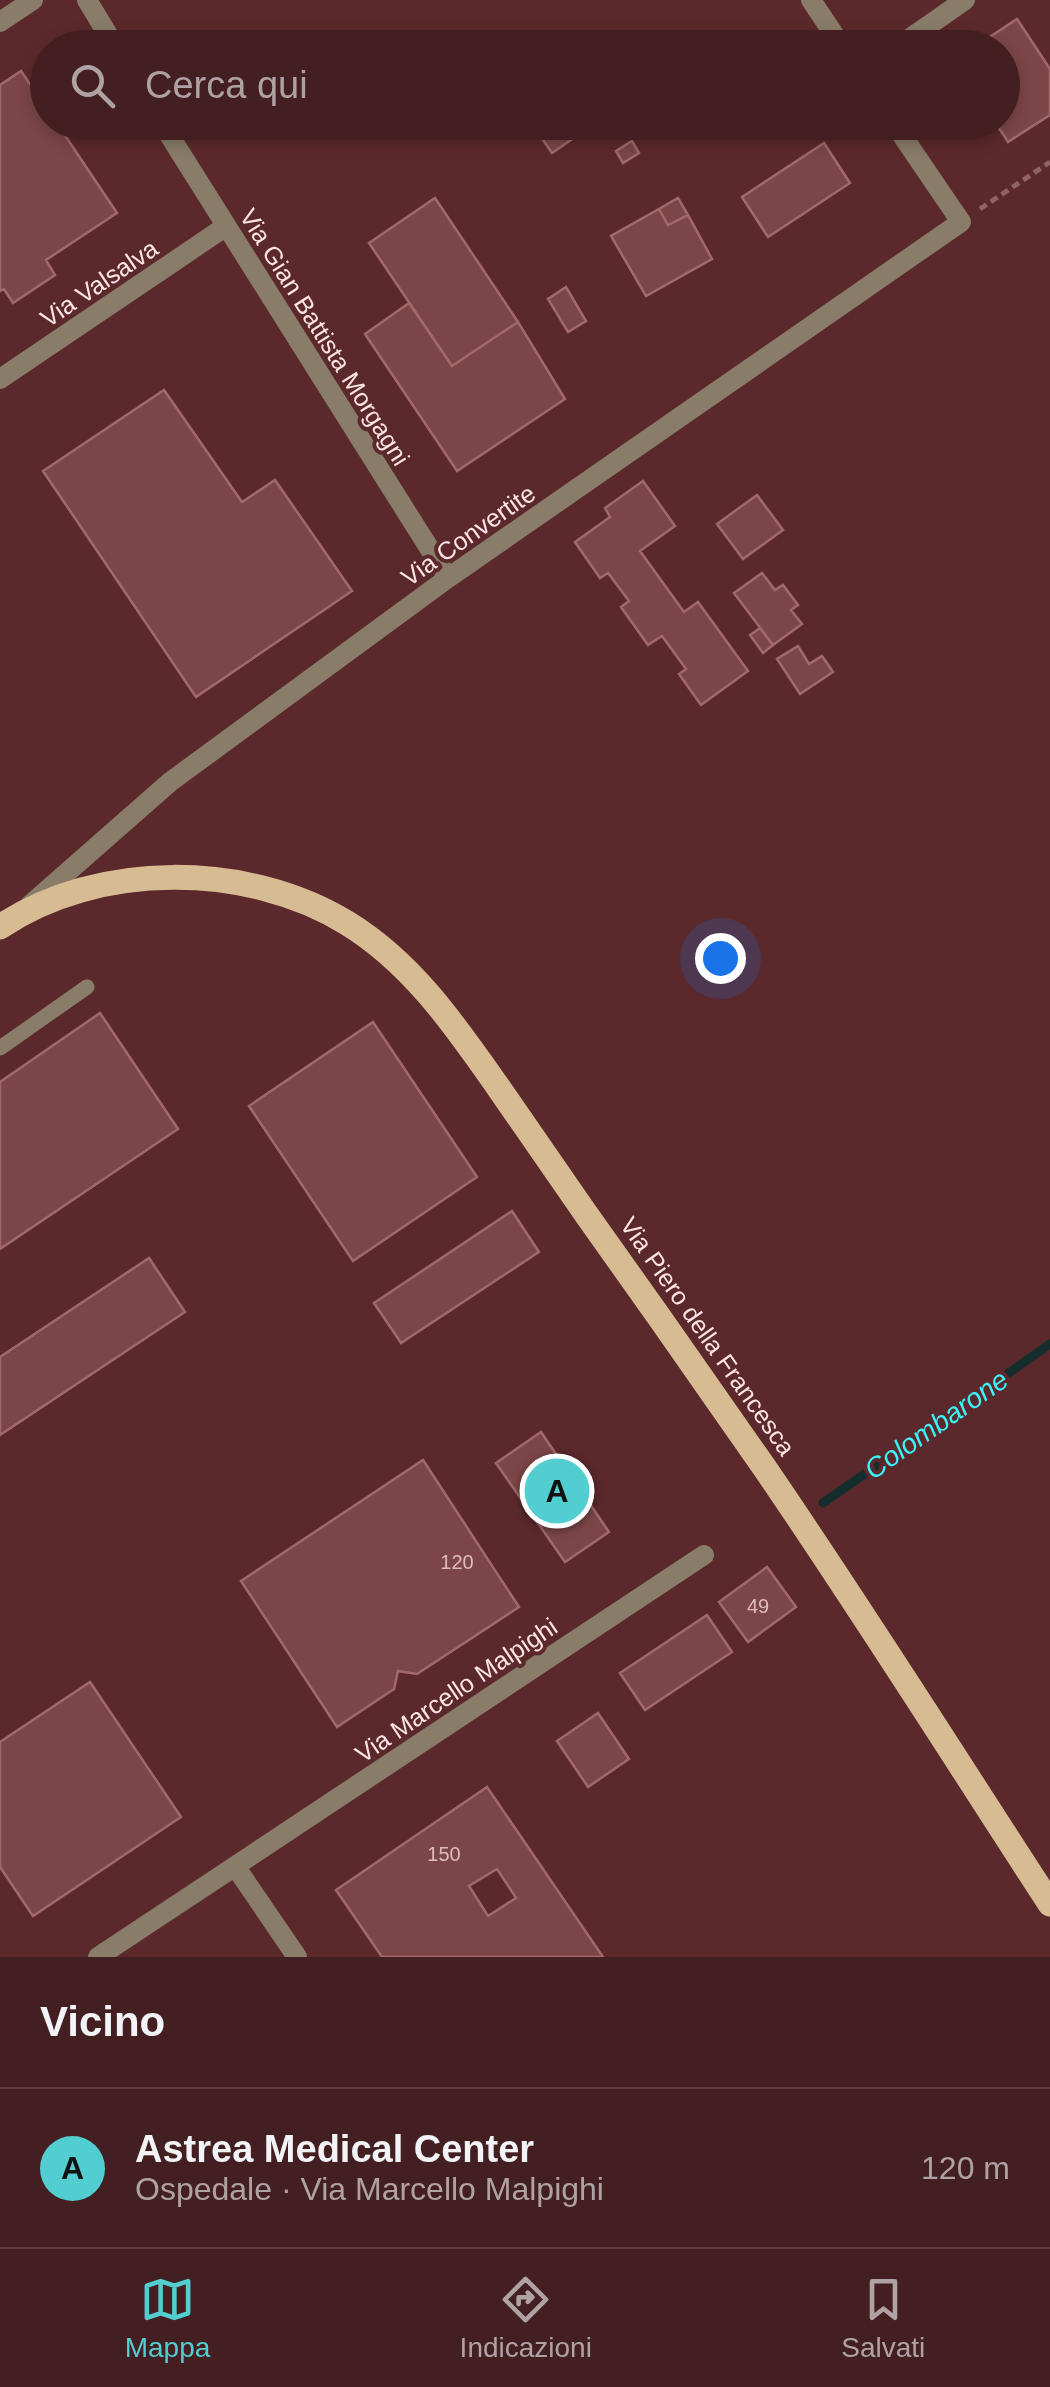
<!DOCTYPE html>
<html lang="it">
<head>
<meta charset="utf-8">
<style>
  body { margin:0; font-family:Arial,sans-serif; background:#4b272a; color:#f1f3f6 }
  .you { position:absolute; left:720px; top:958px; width:35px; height:35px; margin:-25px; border:8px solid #fff; border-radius:50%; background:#1a73e8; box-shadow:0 0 0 15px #1a73e833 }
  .badge { display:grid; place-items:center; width:65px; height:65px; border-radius:50%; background:#52cdd0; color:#111; font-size:32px; font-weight:700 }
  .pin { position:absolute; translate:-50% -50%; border:5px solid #fff; box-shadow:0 2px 10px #0006 }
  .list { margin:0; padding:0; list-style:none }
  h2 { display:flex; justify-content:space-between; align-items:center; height:130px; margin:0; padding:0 40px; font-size:42px }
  h2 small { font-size:32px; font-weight:400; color:#afa2a5 }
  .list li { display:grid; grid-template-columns:65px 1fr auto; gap:30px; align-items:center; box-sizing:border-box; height:160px; padding:0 40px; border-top:2px solid #5c3d3f }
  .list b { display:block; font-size:38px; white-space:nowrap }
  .list p { margin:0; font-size:32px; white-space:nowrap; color:#afa2a5 }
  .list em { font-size:32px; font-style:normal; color:#afa2a5 }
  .icon { flex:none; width:55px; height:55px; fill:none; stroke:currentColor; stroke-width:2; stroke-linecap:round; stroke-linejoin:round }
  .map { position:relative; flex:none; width:1050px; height:1957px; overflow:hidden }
  .search { position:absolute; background:#441f21; box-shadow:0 5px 15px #0003; left:30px; right:30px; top:30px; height:110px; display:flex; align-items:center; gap:25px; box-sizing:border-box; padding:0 35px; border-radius:55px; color:#afa2a5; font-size:38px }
  .sheet { height:290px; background:#441f21 }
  nav { display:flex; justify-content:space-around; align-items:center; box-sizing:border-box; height:140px; border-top:2px solid #5c3d3f; background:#441f21; font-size:28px; color:#afa2a5 }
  nav a { display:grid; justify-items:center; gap:5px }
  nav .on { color:#52cdd0 }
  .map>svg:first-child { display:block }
</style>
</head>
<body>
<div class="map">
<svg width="1050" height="1957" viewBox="0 0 1050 1957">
  <rect width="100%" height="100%" fill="#5b292c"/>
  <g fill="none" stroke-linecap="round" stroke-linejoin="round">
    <path stroke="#162d2e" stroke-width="9" d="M823 1503 1050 1344"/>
  </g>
  <path fill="#7c4648" stroke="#a2686a" stroke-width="2.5" fill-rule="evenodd" d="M1017 19 1050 69V115L1008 142 995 122H1002V48H973Z
    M21 71 48 110V122H56L117 213 46 260 55 275 13 303 4 289 0 291V85Z
    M48 86V110L36 93Z
    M56 122H81L64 134Z
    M541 122H597L552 153 534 127Z
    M632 141 639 153 623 163 616 151Z
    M824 143 850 183 768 237 742 197Z
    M435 198 518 322 452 366 369 243Z
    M678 198 688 215 668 225 659 209Z
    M659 209 668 225 688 215 712 259 646 296 611 236Z
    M566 287 586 321 568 332 548 299Z
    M409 303 452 366 518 322 565 399 457 471 365 334Z
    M164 390 242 502 275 480 352 591 196 697 43 471Z
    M643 481 675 526 640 551 684 612 698 602 748 671 701 705 679 674 686 669 662 636 648 645 621 607 629 601 608 573 600 578 575 542 610 517 605 508Z
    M757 495 783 530 743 559 717 524Z
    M762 573 775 590 783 585 798 605 791 610 802 624 773 645 734 593Z
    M760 628 773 645 763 653 750 635Z
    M798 646 809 664 822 656 833 672 800 694 777 659Z
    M100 1013 178 1129 0 1249V1082Z
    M373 1022 477 1177 353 1261 249 1106Z
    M512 1211 539 1252 401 1343 374 1303Z
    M149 1258 185 1312 0 1435V1357Z
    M541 1432 609 1532 565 1562 496 1463Z
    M423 1460 519 1607 417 1674 398 1671 394 1689 337 1727 241 1581Z
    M767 1567 796 1607 748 1642 719 1602Z
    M707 1615 732 1652 645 1710 620 1673Z
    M90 1682 181 1817 33 1916 0 1867V1742Z
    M598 1713 629 1759 588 1787 557 1741Z
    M487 1787 603 1957H382L336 1890ZM497 1869 516 1898 488 1916 469 1886Z"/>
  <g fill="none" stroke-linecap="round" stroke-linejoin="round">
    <path stroke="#8d6365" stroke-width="5" stroke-dasharray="8 5" stroke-linecap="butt" d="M980 209 1050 162"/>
    <path stroke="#897c68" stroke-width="15" d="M0 1048 87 987"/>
    <path stroke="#897c68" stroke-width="20" d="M87 0 116 48
      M811 0 843 48
      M0 22 33 0
      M896 48 965 0
      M161 122 448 578
      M0 379 225 227
      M30 905 170 782 448 578 961 222 893 122
      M235 1866 297 1957
      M98 1957 704 1555"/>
    <path stroke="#d7bb93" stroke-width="25" d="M0 927C97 861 248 862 347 923 411 962 454 1024 496 1084 526 1128 556 1171 586 1214 646 1298 705 1382 764 1467 862 1610 955 1758 1050 1904"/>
  </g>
  <g text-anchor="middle" stroke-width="8" stroke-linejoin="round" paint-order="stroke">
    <g font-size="20" fill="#debcbd">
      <text x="457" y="1569">120</text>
      <text x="758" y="1613">49</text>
      <text x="444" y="1861">150</text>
    </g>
    <g font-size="25" fill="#fee4e4" stroke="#5b292c">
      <text transform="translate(99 283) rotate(-34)" y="9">Via Valsalva</text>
      <text transform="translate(325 337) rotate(58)" y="9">Via Gian Battista Morgagni</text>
      <text transform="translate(468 535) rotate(-35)" y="9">Via Convertite</text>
      <text transform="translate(708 1336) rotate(55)" y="9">Via Piero della Francesca</text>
      <text transform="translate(456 1690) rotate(-34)" y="9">Via Marcello Malpighi</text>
    </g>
    <g font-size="28" font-style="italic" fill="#39f4f9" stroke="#5b292c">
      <text transform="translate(936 1424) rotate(-35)" y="10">Colombarone</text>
    </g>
  </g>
</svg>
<div class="you"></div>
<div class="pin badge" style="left:557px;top:1491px">A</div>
<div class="search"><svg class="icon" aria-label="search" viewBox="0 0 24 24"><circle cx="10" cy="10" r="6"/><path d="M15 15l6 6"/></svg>Cerca qui</div>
</div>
<section class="sheet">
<h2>Vicino<small></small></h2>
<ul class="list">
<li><span class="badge">A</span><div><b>Astrea Medical Center</b><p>Ospedale · Via Marcello Malpighi</p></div><em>120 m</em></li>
</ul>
</section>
<nav>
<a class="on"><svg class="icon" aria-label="map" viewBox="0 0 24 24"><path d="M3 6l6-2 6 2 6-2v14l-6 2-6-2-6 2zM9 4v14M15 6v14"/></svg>Mappa</a>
<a><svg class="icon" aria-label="directions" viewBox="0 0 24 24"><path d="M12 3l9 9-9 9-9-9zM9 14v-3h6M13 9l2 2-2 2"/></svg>Indicazioni</a>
<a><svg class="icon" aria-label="saved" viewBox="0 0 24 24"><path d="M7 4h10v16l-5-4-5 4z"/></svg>Salvati</a>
</nav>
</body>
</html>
